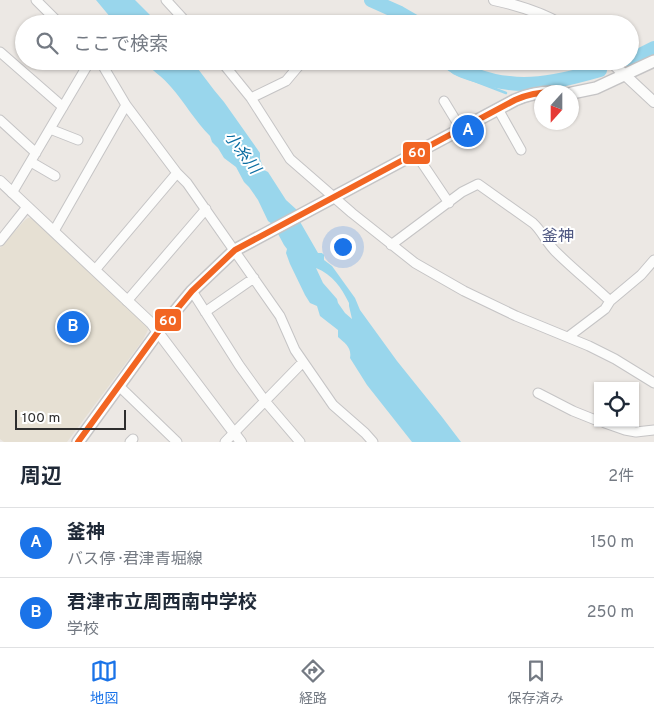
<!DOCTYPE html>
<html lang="ja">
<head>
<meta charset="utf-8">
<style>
  body { margin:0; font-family:Overpass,"Noto Sans JP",sans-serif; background:#f2f2f3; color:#1f2937 }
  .controls { position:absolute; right:15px; bottom:15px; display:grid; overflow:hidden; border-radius:0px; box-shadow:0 1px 4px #0004 }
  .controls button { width:45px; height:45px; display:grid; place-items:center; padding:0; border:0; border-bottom:1px solid #e0e1e3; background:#fff; color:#1f2937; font:25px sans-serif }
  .compass { position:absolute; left:534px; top:85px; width:45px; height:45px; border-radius:50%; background:#fff; box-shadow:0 1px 4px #0004; rotate:201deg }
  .scale { position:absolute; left:15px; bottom:12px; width:111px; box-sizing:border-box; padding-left:5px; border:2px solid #2e2e2e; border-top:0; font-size:14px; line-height:18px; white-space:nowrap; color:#2e2e2e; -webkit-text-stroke:4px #fff; paint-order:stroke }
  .you { position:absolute; left:342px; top:246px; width:18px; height:18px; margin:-12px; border:4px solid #fff; border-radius:50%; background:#1a73e8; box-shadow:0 0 0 8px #1a73e833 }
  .badge { display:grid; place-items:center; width:32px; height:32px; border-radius:50%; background:#1a73e8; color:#fff; font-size:16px; font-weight:700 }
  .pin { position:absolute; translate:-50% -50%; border:2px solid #fff; box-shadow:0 1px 5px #0006 }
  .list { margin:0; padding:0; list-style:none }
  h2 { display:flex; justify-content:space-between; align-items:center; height:65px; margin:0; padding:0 20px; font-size:21px }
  h2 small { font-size:16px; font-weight:400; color:#747a83 }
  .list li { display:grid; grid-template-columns:32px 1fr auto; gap:15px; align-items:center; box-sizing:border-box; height:70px; padding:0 20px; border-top:1px solid #e0e1e3 }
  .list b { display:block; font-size:19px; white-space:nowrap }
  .list p { margin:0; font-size:16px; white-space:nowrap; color:#747a83 }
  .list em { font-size:16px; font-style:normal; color:#747a83 }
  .icon { flex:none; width:28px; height:28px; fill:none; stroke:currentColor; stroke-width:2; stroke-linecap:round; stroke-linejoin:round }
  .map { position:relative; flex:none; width:654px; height:442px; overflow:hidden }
  .search { position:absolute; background:#fff; box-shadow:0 1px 4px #0004; left:15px; right:15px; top:15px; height:55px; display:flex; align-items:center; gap:12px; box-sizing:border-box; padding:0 18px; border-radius:28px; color:#747a83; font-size:19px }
  .sheet { height:205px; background:#fff }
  nav { display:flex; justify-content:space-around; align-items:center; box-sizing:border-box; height:70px; border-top:1px solid #e0e1e3; background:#fff; font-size:14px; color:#747a83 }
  nav a { display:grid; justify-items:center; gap:2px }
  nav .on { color:#1a73e8 }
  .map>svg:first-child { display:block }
</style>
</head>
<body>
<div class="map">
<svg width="654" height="442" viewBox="0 0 654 442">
  <rect width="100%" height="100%" fill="#ece8e4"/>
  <path fill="#e6e0d3" d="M33 217 145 323 148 330 143 340 67 442H4L0 439V248L25 220 28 218Z"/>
  <path fill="#99d6ec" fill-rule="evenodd" d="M96 0H135L159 24H116Z
    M142 61H192L214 90 224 102 260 153V159L264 170 268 172 286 200 297 210 272 224 268 221 258 200 249 187 244 182 236 167 224 158 218 148 212 142 210 136C195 121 185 103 171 87 163 77 152 70 142 61Z
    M299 220 318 253H322L324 255V260L332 266 355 298 360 310 397 361 442 417 461 442H412L367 385 350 358C352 348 345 343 338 337V330L320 316 317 306 310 303 305 295 290 264 286 253 287 249 284 245 277 232ZM316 268C333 275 341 287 349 303V306L352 319 345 313 338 303 337 299 323 283Z"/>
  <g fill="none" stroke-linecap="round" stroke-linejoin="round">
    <path stroke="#99d6ec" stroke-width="2.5" d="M418 24V23
      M440 61 454 73 506 93"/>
    <path stroke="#99d6ec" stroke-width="14" d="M371 0 400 13 419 24
      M630 60 654 48
      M448 61C455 69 465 72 475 75 486 79 497 82 509 83 538 87 572 78 600 70"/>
    <defs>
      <path id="minor" d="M36 0 60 24
        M166 0 188 24
        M0 52 63 107
        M100 61 126 105 177 173 187 183 280 316 295 350 333 405 365 433 373 442
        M221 61 251 98 290 159 352 213 415 263 464 291 516 316 589 346 615 359 654 383
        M251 98 286 81 302 62
        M444 101 461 129
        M498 109 521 150
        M0 120 36 153
        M50 129 78 140
        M416 154 449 203
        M31 162 55 176
        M12 193 90 61
        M54 231 126 105
        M0 241 27 207
        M391 245 462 192 478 184 533 223C542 231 546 242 555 251 572 268 592 284 610 301
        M95 270 177 173
        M192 291 239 365 265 401 300 442
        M127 301 206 209
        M205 312 254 278
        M568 337 605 309 610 301 641 275 654 260
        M119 386 177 442
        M538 393 573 411 598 421
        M605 423 625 430 636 432 654 430
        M130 442 133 439
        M225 442 303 362"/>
      <path id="tertiary" d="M494 0C517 5 540 12 561 24
        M610 61 654 102
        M0 181 151 323 241 442"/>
      <path id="secondary" d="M572 93 596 88 654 61
        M78 442 158 332 192 291 235 250 515 100C528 94 540 92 554 92"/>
    </defs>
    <use href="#minor" stroke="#c5c4c5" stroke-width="11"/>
    <use href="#tertiary" stroke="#c5c4c5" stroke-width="12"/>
    <use href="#secondary" stroke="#c5c4c5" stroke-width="14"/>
    <use href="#minor" stroke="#fcfcfb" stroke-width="9"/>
    <use href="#tertiary" stroke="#fcfcfb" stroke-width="10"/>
    <use href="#secondary" stroke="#fcfcfb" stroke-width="11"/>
    <defs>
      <path id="bus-1" d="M78 442 158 332 192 291 235 250 515 100C528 94 540 92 554 92"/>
    </defs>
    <use href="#bus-1" stroke="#fff" stroke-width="10"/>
    <use href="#bus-1" stroke="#f26522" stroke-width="6"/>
  </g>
  <g text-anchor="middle" stroke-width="4" stroke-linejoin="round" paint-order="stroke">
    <g font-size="16" font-style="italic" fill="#0d6fa3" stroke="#fff">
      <text transform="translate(243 152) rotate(53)" y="6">小糸川</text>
    </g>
    <g font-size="16" fill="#4d5680" stroke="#fff">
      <text x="558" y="241">釜神</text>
    </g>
  </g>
  <g stroke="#fff" stroke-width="2">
    <rect x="402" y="141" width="29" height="24" rx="5" fill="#f26522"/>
    <rect x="154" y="308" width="28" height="24" rx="5" fill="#f26522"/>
  </g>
  <g font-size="14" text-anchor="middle" font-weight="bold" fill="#fff">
    <text x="417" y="157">60</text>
    <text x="168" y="325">60</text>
  </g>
</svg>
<div class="controls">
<button><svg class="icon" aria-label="locate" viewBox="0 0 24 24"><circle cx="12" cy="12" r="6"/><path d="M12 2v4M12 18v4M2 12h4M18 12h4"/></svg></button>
</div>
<svg class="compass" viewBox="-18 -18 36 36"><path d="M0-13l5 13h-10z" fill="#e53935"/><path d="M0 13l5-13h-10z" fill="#747a83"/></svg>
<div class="scale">100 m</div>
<div class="you"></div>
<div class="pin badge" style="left:468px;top:131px">A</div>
<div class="pin badge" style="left:73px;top:327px">B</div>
<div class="search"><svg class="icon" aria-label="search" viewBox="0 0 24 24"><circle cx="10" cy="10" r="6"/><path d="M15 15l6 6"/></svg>ここで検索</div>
</div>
<section class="sheet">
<h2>周辺<small>2件</small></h2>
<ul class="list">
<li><span class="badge">A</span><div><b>釜神</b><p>バス停 · 君津青堀線</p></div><em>150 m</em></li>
<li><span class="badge">B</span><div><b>君津市立周西南中学校</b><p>学校</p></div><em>250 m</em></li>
</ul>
</section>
<nav>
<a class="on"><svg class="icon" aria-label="map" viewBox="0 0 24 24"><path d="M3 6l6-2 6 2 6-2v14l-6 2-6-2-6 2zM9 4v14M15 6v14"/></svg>地図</a>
<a><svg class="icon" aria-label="directions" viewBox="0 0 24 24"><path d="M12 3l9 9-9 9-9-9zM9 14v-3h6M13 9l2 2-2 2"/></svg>経路</a>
<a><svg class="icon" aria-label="saved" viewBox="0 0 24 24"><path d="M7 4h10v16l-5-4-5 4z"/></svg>保存済み</a>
</nav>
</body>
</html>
